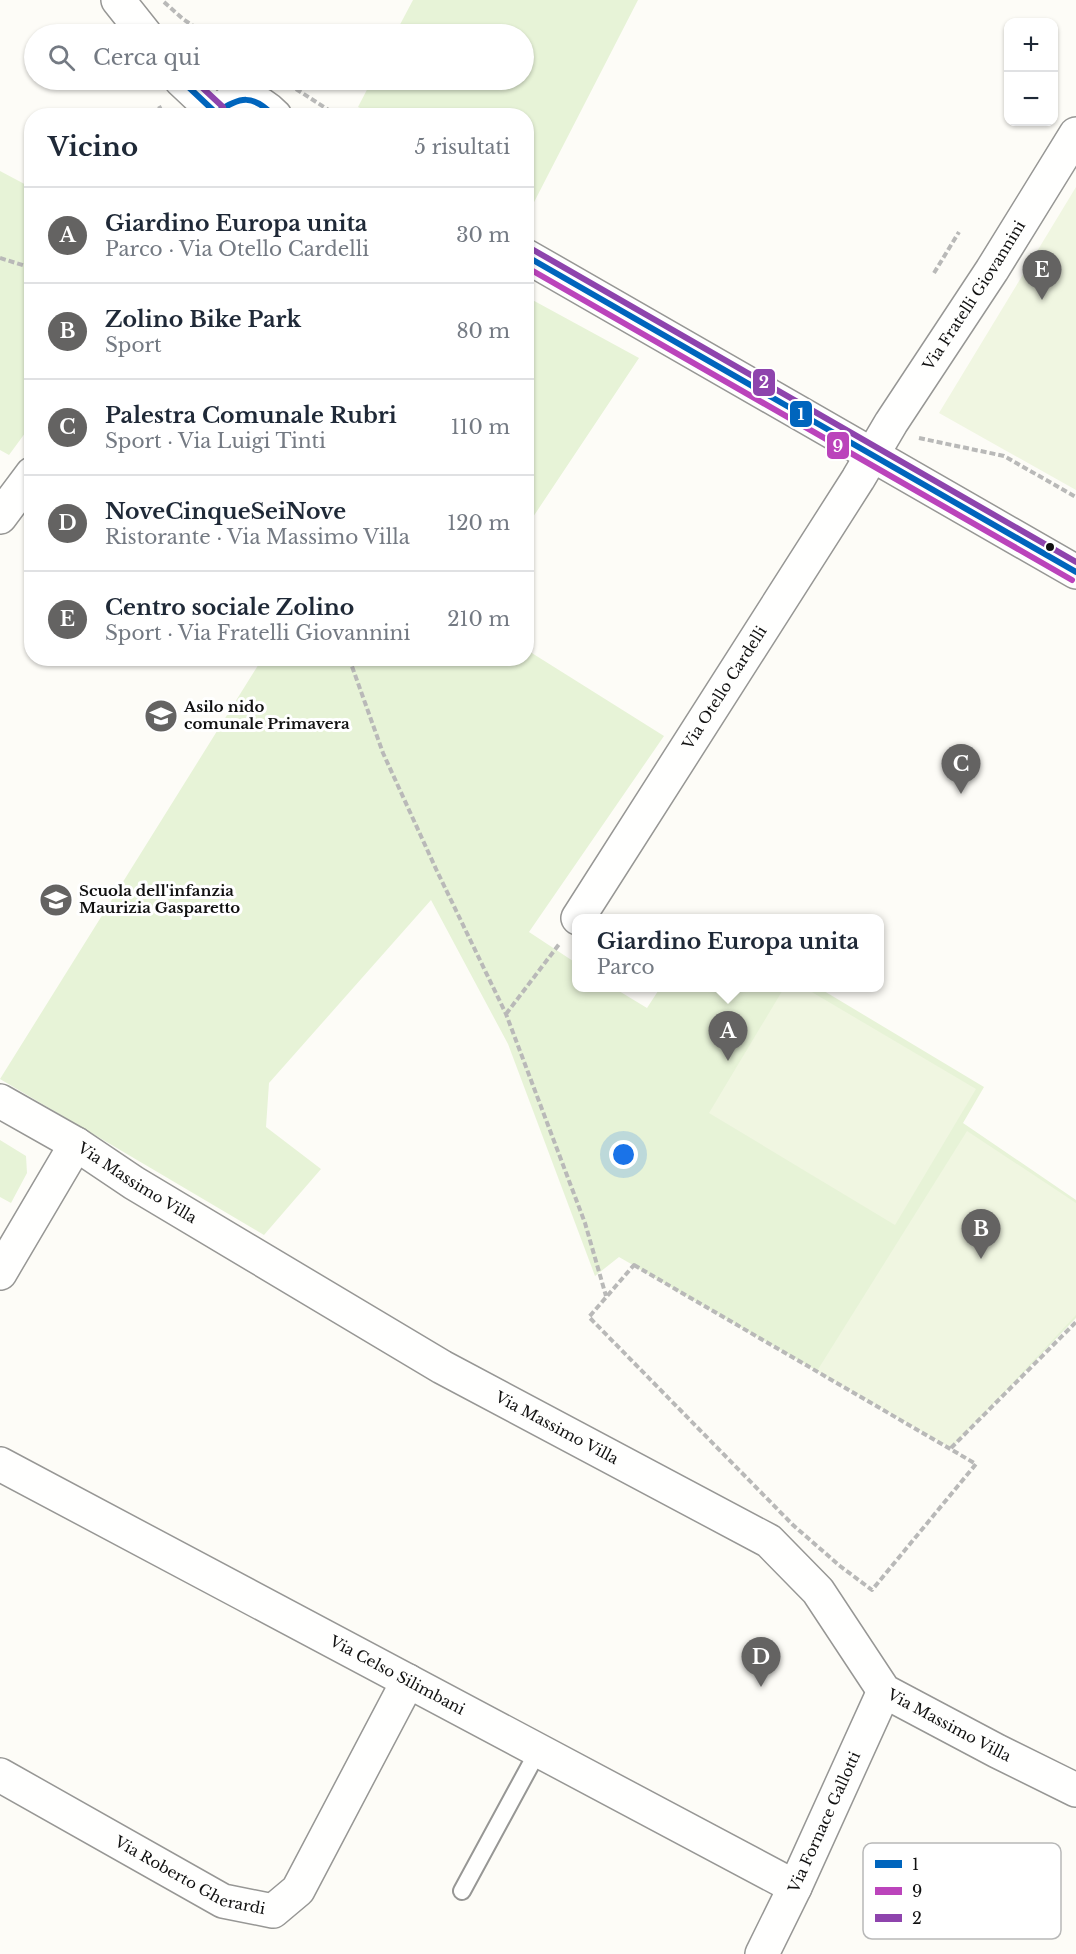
<!DOCTYPE html>
<html lang="it">
<head>
<meta charset="utf-8">
<style>
  body { margin:0; font-family:"Libre Baskerville",serif; background:#f6f6f7; color:#1f2937 }
  .controls { position:absolute; right:18px; top:18px; display:grid; overflow:hidden; border-radius:12px; box-shadow:0 2px 4px #0004 }
  .controls button { width:54px; height:54px; display:grid; place-items:center; padding:0; border:0; border-bottom:2px solid #e0e1e3; background:#fff; color:#1f2937; font:30px sans-serif }
  .you { position:absolute; left:624px; top:1155px; width:21px; height:21px; margin:-15px; border:4px solid #fff; border-radius:50%; background:#1a73e8; box-shadow:0 0 0 9px #1a73e833 }
  .badge { display:grid; place-items:center; width:39px; height:39px; border-radius:50%; background:#646362; color:#fff; font-size:20px; font-weight:700 }
  .pin { position:absolute; translate:-50% -50px; filter:drop-shadow(0 2px 3px #0008) }
  .pin::after { content:''; position:absolute; top:32px; width:21px; height:18px; background:inherit; clip-path:polygon(0 0,100% 0,50% 100%) }
  .popup { position:absolute; left:572px; top:914px; width:312px; height:78px; box-sizing:border-box; display:grid; place-content:center; border-radius:12px; background:#fff; filter:drop-shadow(0 2px 4px #0005); font-size:20px; white-space:nowrap; color:#747a83 }
  .popup b { font-size:22px; color:#1f2937 }
  .popup::after { content:''; position:absolute; left:50%; top:100%; margin-left:-12px; border:12px solid transparent; border-top-color:#fff }
  .list { margin:0; padding:0; list-style:none }
  h2 { display:flex; justify-content:space-between; align-items:center; height:78px; margin:0; padding:0 24px; font-size:26px }
  h2 small { font-size:20px; font-weight:400; color:#747a83 }
  .list li { display:grid; grid-template-columns:39px 1fr auto; gap:18px; align-items:center; box-sizing:border-box; height:96px; padding:0 24px; border-top:2px solid #e0e1e3 }
  .list b { display:block; font-size:22px; white-space:nowrap }
  .list p { margin:0; font-size:20px; white-space:nowrap; color:#747a83 }
  .list em { font-size:20px; font-style:normal; color:#747a83 }
  .icon { flex:none; width:33px; height:33px; fill:none; stroke:currentColor; stroke-width:2; stroke-linecap:round; stroke-linejoin:round }
  .map { position:relative; flex:none; width:1076px; height:1954px; overflow:hidden }
  .search { position:absolute; background:#fff; box-shadow:0 2px 4px #0004; left:24px; top:24px; width:510px; height:66px; display:flex; align-items:center; gap:15px; box-sizing:border-box; padding:0 21px; border-radius:33px; color:#747a83; font-size:22px }
  .panel { position:absolute; background:#fff; box-shadow:0 2px 4px #0004; left:24px; top:108px; width:510px; height:558px; border-radius:24px }
  .map>svg:first-child { display:block }
</style>
</head>
<body>
<div class="map">
<svg width="1076" height="1954" viewBox="0 0 1076 1954">
  <rect width="100%" height="100%" fill="#fdfcf7"/>
  <path fill="#e7f3d7" d="M413 0H638L530 210 526 209V116L375 115 358 107 372 80H524V34H395Z
    M0 171 32 188 31 425 9 455 0 450Z
    M527 297 639 358 527 526Z
    M527 650 664 736 529 932 576 963V988H614L647 1008 660 988H819L984 1087 963 1123 1076 1200V1318L951 1448 619 1257 595 1276 508 1044 431 900 269 1083 266 1127 321 1169 264 1235 0 1079 262 659 526 658Z
    M0 1140 26 1156 27 1173 11 1203 0 1197Z"/>
  <path fill="#f0f6e1" d="M1076 187V490L939 413Z
    M784 988H805L976 1089 895 1225 709 1113Z
    M967 1131 1076 1203V1315L951 1448 817 1371Z"/>
  <g fill="none" stroke-linecap="round" stroke-linejoin="round">
    <defs>
      <path id="lane" d="M462 1891 538 1751"/>
      <g id="street">
        <path d="M118 0 145 34"/>
        <path d="M181 80 216 113"/>
        <path d="M215 116C233 92 256 96 275 116"/>
        <path d="M526 256 1076 572"/>
        <path d="M0 517 32 474"/>
        <path id="s1" d="M578 918 858 479 891 423 992 270 1076 134"/>
        <path id="s2" d="M0 1101 76 1144 134 1183 442 1367 769 1541 818 1591 884 1691 997 1751 1076 1790"/>
        <path d="M0 1273 76 1144"/>
        <path id="s3" d="M0 1464 795 1887"/>
        <path id="s4" d="M0 1775 223 1901 273 1911 298 1890 408 1681"/>
        <path id="s5" d="M762 1954 795 1887 884 1691"/>
      </g>
    </defs>
    <use href="#lane" stroke="#979795" stroke-width="20"/>
    <use href="#street" stroke="#979795" stroke-width="36"/>
    <path stroke="#b9b9b8" stroke-width="4" stroke-dasharray="6 3" stroke-linecap="butt" d="M164 2 183 19 205 34
      M296 89 338 116
      M159 106 164 116
      M0 258 32 268
      M934 273 959 232
      M919 438 1004 456 1076 497
      M349 658 383 753 436 869 506 1014 585 1223 606 1296
      M506 1014 560 943
      M634 1265 976 1464 872 1590 840 1566 793 1525 589 1317Z
      M951 1448 1076 1322"/>
    <use href="#lane" stroke="#fffffe" stroke-width="16"/>
    <use href="#street" stroke="#fffffe" stroke-width="33"/>
    <defs>
      <path id="bus-1" d="M181 80 216 113C240 96 253 94 274 116
        M526 256 1076 572"/>
      <path id="bus-2" d="M526 267 1072 580"/>
      <path id="bus-3" d="M194 80 223 107 225 116
        M530 248 1076 562"/>
    </defs>
    <use href="#bus-1" stroke="#fff" stroke-width="10"/>
    <use href="#bus-2" stroke="#fff" stroke-width="10"/>
    <use href="#bus-3" stroke="#fff" stroke-width="10"/>
    <use href="#bus-1" stroke="#0065bd" stroke-width="6"/>
    <use href="#bus-2" stroke="#b4b" stroke-width="6"/>
    <use href="#bus-3" stroke="#8e44ad" stroke-width="6"/>
  </g>
  <defs>
    <symbol id="school-disc" viewBox="-11 -11 22 22"><circle r="9.5" fill="#646362" stroke="#fff"/><path d="M0-5L7-2L0 1L-7-2ZM-4 1L0 2.5L4 1V4Q0 6-4 4Z" fill="#fff"/></symbol>
  </defs>
  <g fill-rule="evenodd">
    <use href="#school-disc" x="142" y="697" width="38" height="38"/>
    <use href="#school-disc" x="37" y="881" width="38" height="38"/>
  </g>
  <circle fill="#111" stroke="#fff" stroke-width="2" cx="1050" cy="547" r="5"/>
  <g text-anchor="middle" stroke-width="6" stroke-linejoin="round" paint-order="stroke">
    <g font-size="15" fill="#111" stroke="#fff">
      <text dy="5" stroke="none"><textPath href="#s1" startOffset="738">Via Fratelli Giovannini</textPath></text>
      <text dy="5" stroke="none"><textPath href="#s1" startOffset="273">Via Otello Cardelli</textPath></text>
      <text dy="5" stroke="none"><textPath href="#s2" startOffset="160">Via Massimo Villa</textPath></text>
      <text dy="5" stroke="none"><textPath href="#s2" startOffset="646">Via Massimo Villa</textPath></text>
      <text dy="5" stroke="none"><textPath href="#s3" startOffset="450">Via Celso Silimbani</textPath></text>
      <text dy="5" stroke="none"><textPath href="#s2" startOffset="1150">Via Massimo Villa</textPath></text>
      <text dy="5" stroke="none"><textPath href="#s5" startOffset="146">Via Fornace Gallotti</textPath></text>
      <text dy="5" stroke="none"><textPath href="#s4" startOffset="216">Via Roberto Gherardi</textPath></text>
    </g>
    <g font-size="15" font-weight="bold" fill="#111" stroke="#fff" text-anchor="start">
      <text x="184" y="712">Asilo nido<tspan x="184" dy="17">comunale Primavera</tspan></text>
      <text x="79" y="896">Scuola dell'infanzia<tspan x="79" dy="17">Maurizia Gasparetto</tspan></text>
    </g>
  </g>
  <rect x="863" y="1843" width="198" height="96" rx="9" fill="#fff" stroke="#b8b8b8" stroke-width="1.5"/>
  <rect x="875" y="1860" width="27" height="8" fill="#0065bd"/>
  <rect x="875" y="1887" width="27" height="8" fill="#b4b"/>
  <rect x="875" y="1914" width="27" height="8" fill="#8e44ad"/>
  <g font-size="16" fill="#111">
    <text x="912" y="1870">1</text>
    <text x="912" y="1897">9</text>
    <text x="912" y="1924">2</text>
  </g>
  <g stroke="#fff" stroke-width="2">
    <rect x="752" y="368" width="24" height="29" rx="6" fill="#8e44ad"/>
    <rect x="789" y="400" width="24" height="28" rx="6" fill="#0065bd"/>
    <rect x="826" y="431" width="24" height="29" rx="6" fill="#b4b"/>
  </g>
  <g font-size="16" text-anchor="middle" font-weight="bold" fill="#fff">
    <text x="764" y="388">2</text>
    <text x="801" y="420">1</text>
    <text x="838" y="452">9</text>
  </g>
</svg>
<div class="controls">
<button>+</button>
<button>−</button>
</div>
<div class="you"></div>
<div class="pin badge" style="left:728px;top:1061px">A</div>
<div class="popup"><b>Giardino Europa unita</b>Parco</div>
<div class="pin badge" style="left:981px;top:1259px">B</div>
<div class="pin badge" style="left:961px;top:794px">C</div>
<div class="pin badge" style="left:761px;top:1687px">D</div>
<div class="pin badge" style="left:1042px;top:300px">E</div>
<div class="search"><svg class="icon" aria-label="search" viewBox="0 0 24 24"><circle cx="10" cy="10" r="6"/><path d="M15 15l6 6"/></svg>Cerca qui</div>
<section class="panel">
<h2>Vicino<small>5 risultati</small></h2>
<ul class="list">
<li><span class="badge">A</span><div><b>Giardino Europa unita</b><p>Parco · Via Otello Cardelli</p></div><em>30 m</em></li>
<li><span class="badge">B</span><div><b>Zolino Bike Park</b><p>Sport</p></div><em>80 m</em></li>
<li><span class="badge">C</span><div><b>Palestra Comunale Rubri</b><p>Sport · Via Luigi Tinti</p></div><em>110 m</em></li>
<li><span class="badge">D</span><div><b>NoveCinqueSeiNove</b><p>Ristorante · Via Massimo Villa</p></div><em>120 m</em></li>
<li><span class="badge">E</span><div><b>Centro sociale Zolino</b><p>Sport · Via Fratelli Giovannini</p></div><em>210 m</em></li>
</ul>
</section>
</div>
</body>
</html>
